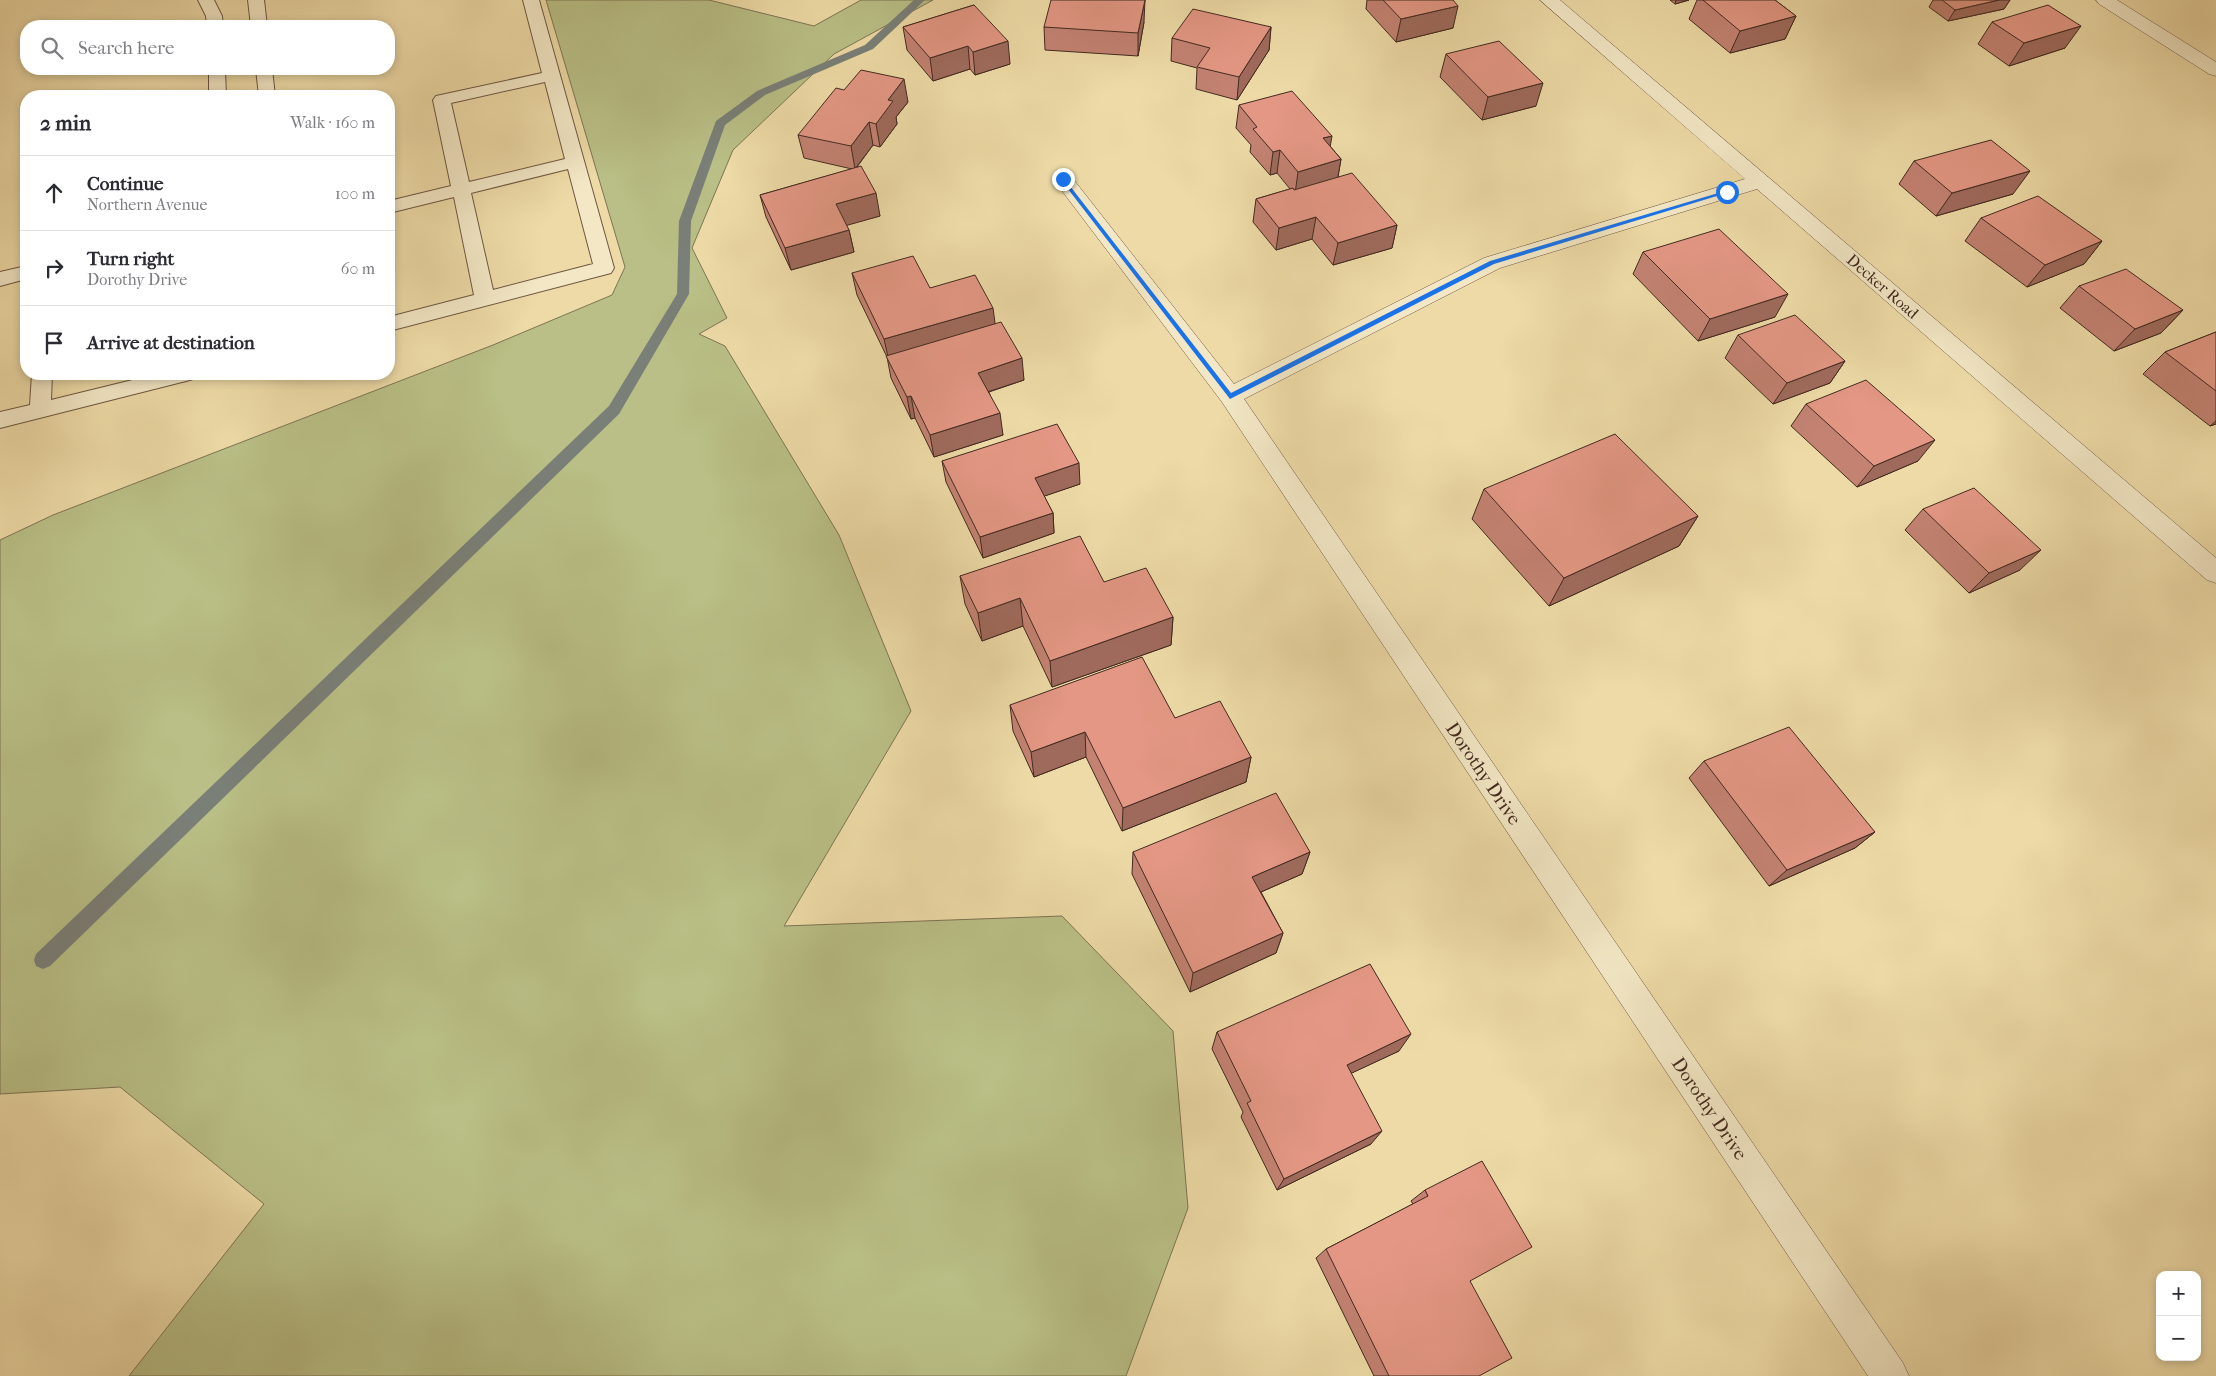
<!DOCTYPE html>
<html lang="en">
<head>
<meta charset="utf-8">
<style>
  body { margin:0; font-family:"IM FELL French Canon",serif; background:#f7f7f7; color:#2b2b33 }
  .controls { position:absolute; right:15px; bottom:15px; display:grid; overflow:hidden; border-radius:10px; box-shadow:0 2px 8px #0003 }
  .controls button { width:45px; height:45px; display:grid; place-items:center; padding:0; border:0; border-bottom:1px solid #e1e1e2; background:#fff; color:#2b2b33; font:25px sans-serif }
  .stop { position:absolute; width:15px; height:15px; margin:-11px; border:4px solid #1a73e8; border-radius:50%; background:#fff }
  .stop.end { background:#1a73e8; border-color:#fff; box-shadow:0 1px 5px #0008 }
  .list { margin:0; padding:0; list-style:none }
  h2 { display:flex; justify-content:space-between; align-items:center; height:65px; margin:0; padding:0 20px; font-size:21px }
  h2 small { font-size:16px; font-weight:400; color:#7c7c81 }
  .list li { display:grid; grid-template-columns:32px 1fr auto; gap:15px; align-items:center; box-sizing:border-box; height:75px; padding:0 20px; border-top:1px solid #e1e1e2 }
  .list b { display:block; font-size:19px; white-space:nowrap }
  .list p { margin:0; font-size:16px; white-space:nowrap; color:#7c7c81 }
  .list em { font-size:16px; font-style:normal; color:#7c7c81 }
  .icon { flex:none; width:28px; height:28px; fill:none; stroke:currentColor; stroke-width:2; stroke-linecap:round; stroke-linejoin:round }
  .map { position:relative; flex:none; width:2216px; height:1376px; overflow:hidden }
  .search { position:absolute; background:#fff; box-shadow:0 2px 8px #0003; left:20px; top:20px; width:375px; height:55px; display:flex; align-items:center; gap:12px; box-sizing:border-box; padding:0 18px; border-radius:20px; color:#7c7c81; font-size:19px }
  .panel { position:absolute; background:#fff; box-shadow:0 2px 8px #0003; left:20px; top:90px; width:375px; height:290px; border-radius:20px }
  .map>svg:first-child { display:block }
</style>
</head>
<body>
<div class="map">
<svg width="2216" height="1376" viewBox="0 0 2216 1376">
  <rect width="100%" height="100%" fill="#eddaa6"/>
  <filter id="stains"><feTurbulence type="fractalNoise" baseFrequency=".004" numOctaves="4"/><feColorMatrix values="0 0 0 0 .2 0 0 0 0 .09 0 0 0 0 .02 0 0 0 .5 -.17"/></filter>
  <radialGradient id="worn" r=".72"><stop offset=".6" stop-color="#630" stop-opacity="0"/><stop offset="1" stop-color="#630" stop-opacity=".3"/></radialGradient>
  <path fill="#b9bf86" stroke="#7e7453" d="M546 0H709L814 26 861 0H933L834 54 733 150 692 248 727 318 699 334 725 346 839 535 911 711 784 926 1062 916 1173 1031 1188 1208 1126 1376H129L264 1204 120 1087 0 1094V540L53 515 493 345 612 295 625 267Z"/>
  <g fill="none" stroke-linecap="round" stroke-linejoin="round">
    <path fill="#7a7f78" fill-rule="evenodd" d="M914 0H925L873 49 765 95 725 125 691 221 689 294 619 414 50 966 43 969 36 966 34 960 36 954 609 406 677 294 679 221 716 121 757 91 865 45Z"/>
    <defs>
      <path id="service" d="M198 0H214L222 16 223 26H207L206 16Z
        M248 0H264L267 26H251Z
        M523 0H539L614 268 611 273 389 331V317L474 295 454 197 389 213V201L451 186 433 100 436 96 542 73ZM545 82 565 159 469 182 451 103ZM568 169 593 264 493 290 471 193Z
        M209 69H225L226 96H209Z
        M256 69H272L275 96H259Z
        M26 266V279L0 286V272Z
        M32 374H52L51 400 157 374H196L193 379 186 381 0 428V412L30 405Z"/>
      <path id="minor" d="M1540 0H1560L2216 558V583L2207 580 1757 189 1500 268 1244 399 1903 1363 1909 1376H1868L1222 402 1053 179 1056 175 1063 173 1070 175 1234 384 1484 258 1745 179Z
        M2096 0H2117L2216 62V76L2209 74 2099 4Z"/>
    </defs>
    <use href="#service" stroke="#6e5642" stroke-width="2"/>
    <use href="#minor" stroke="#6e5642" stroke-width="1"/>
    <use href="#service" fill="#f3e7c5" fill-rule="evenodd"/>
    <use href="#minor" fill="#f3e7c5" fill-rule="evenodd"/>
  </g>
  <path fill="#c38272" stroke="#432a20" d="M1367 0H1453V28L1396 42 1366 9Z
    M1670 0H1689L1675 4Z
    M1697 0H1775L1796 16 1785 39 1730 53 1689 19Z
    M1933 0H2010L2004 9 1948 21 1929 7Z
    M974 5 1010 64 975 75 970 69 933 81 907 50 903 27Z
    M1144 22 1138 56 1045 50 1044 27Z
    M1992 22 2065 48 2009 66 1978 44Z
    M1271 27 1269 50 1237 100 1196 89 1197 68 1171 61 1172 38Z
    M1446 54 1536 106 1482 120 1440 77Z
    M908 102 896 117 897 124 880 147 873 145 857 167 880 216 846 225 849 230 854 252 791 270 766 217 760 195 852 169 804 158 798 135Z
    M1239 105 1330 146 1341 159 1338 177 1397 225 1392 248 1333 265 1312 239 1276 250 1253 222 1256 199 1290 189 1277 173 1270 175 1250 152 1251 145 1236 128Z
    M1914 161 2013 194 1936 216 1899 184Z
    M1981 218 2102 241 2084 264 2027 287 1965 241Z
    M1643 252 1775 317 1698 341 1633 274Z
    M852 273 930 288 995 323 1024 380 989 392 1003 435 934 457 915 418 911 419 891 378 887 357 857 295Z
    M2079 286 2183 310 2161 333 2114 351 2060 308Z
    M2216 332V424L2210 426 2143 374 2165 352Z
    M1738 335 1845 361 1830 383 1773 404 1725 358Z
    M1806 404 1918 461 1857 487 1791 426Z
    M942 461 1080 484 1044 496 1053 513 1054 533 983 558 946 482Z
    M1484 489 1698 516 1679 546 1549 606 1472 519Z
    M1923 509 2020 570 1969 593 1905 530Z
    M960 576 1104 582 1173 617 1171 645 1052 687 1023 626 982 641 965 604Z
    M1010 705 1175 718 1251 757 1246 782 1122 831 1086 757 1034 777 1013 731Z
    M1704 761 1875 832 1855 848 1769 886 1689 778Z
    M1133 852H1310L1302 874 1261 892 1283 933 1276 953 1190 992 1132 874Z
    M1217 1032 1399 1051 1351 1073 1371 1144 1277 1190 1241 1117 1243 1112 1212 1049Z
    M1425 1190 1470 1281 1479 1376H1374L1316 1258 1326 1249 1413 1204 1411 1201Z"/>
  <path fill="#9f6a5c" stroke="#432a20" d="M1145 0 1144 22 1138 56V33Z
    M1676 0H1689L1675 4Z
    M1999 0H2010L2004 9 1948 21 1955 10Z
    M1458 6 1453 28 1396 42 1401 19Z
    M1796 16 1785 39 1730 53 1740 31Z
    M2081 26 2065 48 2009 66 2024 43Z
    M1271 27 1269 50 1237 100 1239 77Z
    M1008 41 1010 64 975 75 973 52Z
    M968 46 970 69 933 81 930 58Z
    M904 79 908 102 896 117 897 124 880 147 876 124 888 100Z
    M1543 83 1536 106 1482 120 1488 97Z
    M869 122 873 145 855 169 851 146Z
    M1332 136 1328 159 1323 138Z
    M1280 150 1277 173 1270 175 1273 152Z
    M1341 159 1337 182 1295 194 1298 172Z
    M2030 171 2013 194 1936 216 1952 193Z
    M876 193 880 216 841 227 836 204Z
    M1316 217 1312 239 1276 250 1279 228Z
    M1397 225 1392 248 1333 265 1338 243Z
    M849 230 854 252 791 270 785 248Z
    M2102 241 2084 264 2027 287 2045 265Z
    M1788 294 1775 317 1698 341 1710 319Z
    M993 308 996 330 889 361 884 339Z
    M2183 310 2161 333 2114 351 2135 329Z
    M1022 358 1024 380 981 394 978 373Z
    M1845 361 1830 383 1773 404 1787 383Z
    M911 396 915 418 911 419 907 397Z
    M1000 413 1003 435 934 457 930 435Z
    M2216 421V424L2210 426Z
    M1935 440 1918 461 1857 487 1874 466Z
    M1079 463 1080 484 1036 499 1035 478Z
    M1053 513 1054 533 983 558 980 537Z
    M1698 516 1679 546 1549 606 1564 578Z
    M2041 550 2020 570 1969 593 1989 573Z
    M1020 598 1023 626 982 641 978 613Z
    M1173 617 1171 645 1052 687 1050 661Z
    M1085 732 1086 757 1034 777 1031 752Z
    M1251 757 1246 782 1122 831 1123 808Z
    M1875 832 1855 848 1769 886 1787 870Z
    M1310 852 1302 874 1247 898 1252 877Z
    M1283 933 1276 953 1190 992 1193 973Z
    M1411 1034 1399 1051 1337 1080 1347 1065Z
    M1382 1131 1371 1144 1277 1190 1284 1179Z"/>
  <path fill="#e39784" stroke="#432a20" d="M1051 0H1145L1138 33 1044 27Z
    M1383 0H1453L1458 6 1401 19Z
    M1703 0H1775L1796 16 1740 31Z
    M1942 0H1999L1955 10Z
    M974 5 1008 41 973 52 968 46 930 58 903 27Z
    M2048 5 2081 26 2024 43 1992 22Z
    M1193 9 1271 27 1239 77 1197 67 1210 48 1172 38Z
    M1499 41 1543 83 1488 97 1446 54Z
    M861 70 904 79 888 100 893 101 876 124 869 122 851 146 798 135 836 88 844 90Z
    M1292 91 1332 136 1323 138 1341 159 1298 172 1280 150 1273 152 1253 129 1257 127 1239 105Z
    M1991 140 2030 171 1952 193 1914 161Z
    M861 166 876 193 836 204 849 230 785 248 760 195Z
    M1352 173 1397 225 1338 243 1316 217 1279 228 1256 199 1293 188 1294 190Z
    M2038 196 2102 241 2045 265 1981 218Z
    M1719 229 1788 294 1710 319 1643 252Z
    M913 256 930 288 975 275 993 308 884 339 852 273Z
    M2126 269 2183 310 2135 329 2079 286Z
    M1795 315 1845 361 1787 383 1738 335Z
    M1001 322 1022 358 978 373 1000 413 930 435 911 396 907 397 886 356Z
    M2216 332V391L2165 352Z
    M1866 380 1935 440 1874 466 1806 404Z
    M1057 424 1079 463 1035 478 1053 513 980 537 942 461Z
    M1615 434 1698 516 1564 578 1484 489Z
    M1974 488 2041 550 1989 573 1923 509Z
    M1080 536 1104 582 1146 568 1173 617 1050 661 1020 598 978 613 960 576Z
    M1142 657 1175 718 1220 701 1251 757 1123 808 1085 732 1031 752 1010 705Z
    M1789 727 1875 832 1787 870 1704 761Z
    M1276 793 1310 852 1252 877 1283 933 1193 973 1133 852Z
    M1370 964 1411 1034 1347 1065 1382 1131 1284 1179 1247 1103 1251 1101 1217 1032Z
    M1482 1161 1532 1247 1470 1281 1512 1358 1479 1376H1389L1326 1249 1428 1196 1425 1190Z"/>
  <path fill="#1a73e8" d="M1063 177 1231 393 1490 261 1725 191 1730 192 1494 264 1230 399 1061 180Z"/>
  <g text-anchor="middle" stroke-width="4" stroke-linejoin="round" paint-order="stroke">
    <g font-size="16" fill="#432a20" stroke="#f3e7c5">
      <text transform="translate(1883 286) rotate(41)" y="6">Decker Road</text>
    </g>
    <g font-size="19" fill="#432a20" stroke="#f3e7c5">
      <text transform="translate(1484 773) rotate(56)" y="7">Dorothy Drive</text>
      <text transform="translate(1710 1108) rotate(56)" y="7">Dorothy Drive</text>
    </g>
  </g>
  <rect width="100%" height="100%" filter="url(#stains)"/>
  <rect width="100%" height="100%" fill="url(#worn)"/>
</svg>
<div class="controls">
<button>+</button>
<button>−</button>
</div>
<div class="stop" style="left:1727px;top:192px"></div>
<div class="stop end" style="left:1063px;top:179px"></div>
<div class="search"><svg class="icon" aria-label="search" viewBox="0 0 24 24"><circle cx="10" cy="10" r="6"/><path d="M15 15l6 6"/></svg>Search here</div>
<section class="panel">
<h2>2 min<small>Walk · 160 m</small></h2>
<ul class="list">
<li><svg class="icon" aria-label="ahead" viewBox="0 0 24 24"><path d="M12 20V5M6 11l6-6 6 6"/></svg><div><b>Continue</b><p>Northern Avenue</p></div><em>100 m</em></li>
<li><svg class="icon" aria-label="right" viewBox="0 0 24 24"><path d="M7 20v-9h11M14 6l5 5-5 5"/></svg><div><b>Turn right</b><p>Dorothy Drive</p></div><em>60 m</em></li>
<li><svg class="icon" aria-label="arrive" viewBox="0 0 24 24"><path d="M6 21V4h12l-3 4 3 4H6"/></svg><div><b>Arrive at destination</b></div></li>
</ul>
</section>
</div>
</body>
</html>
